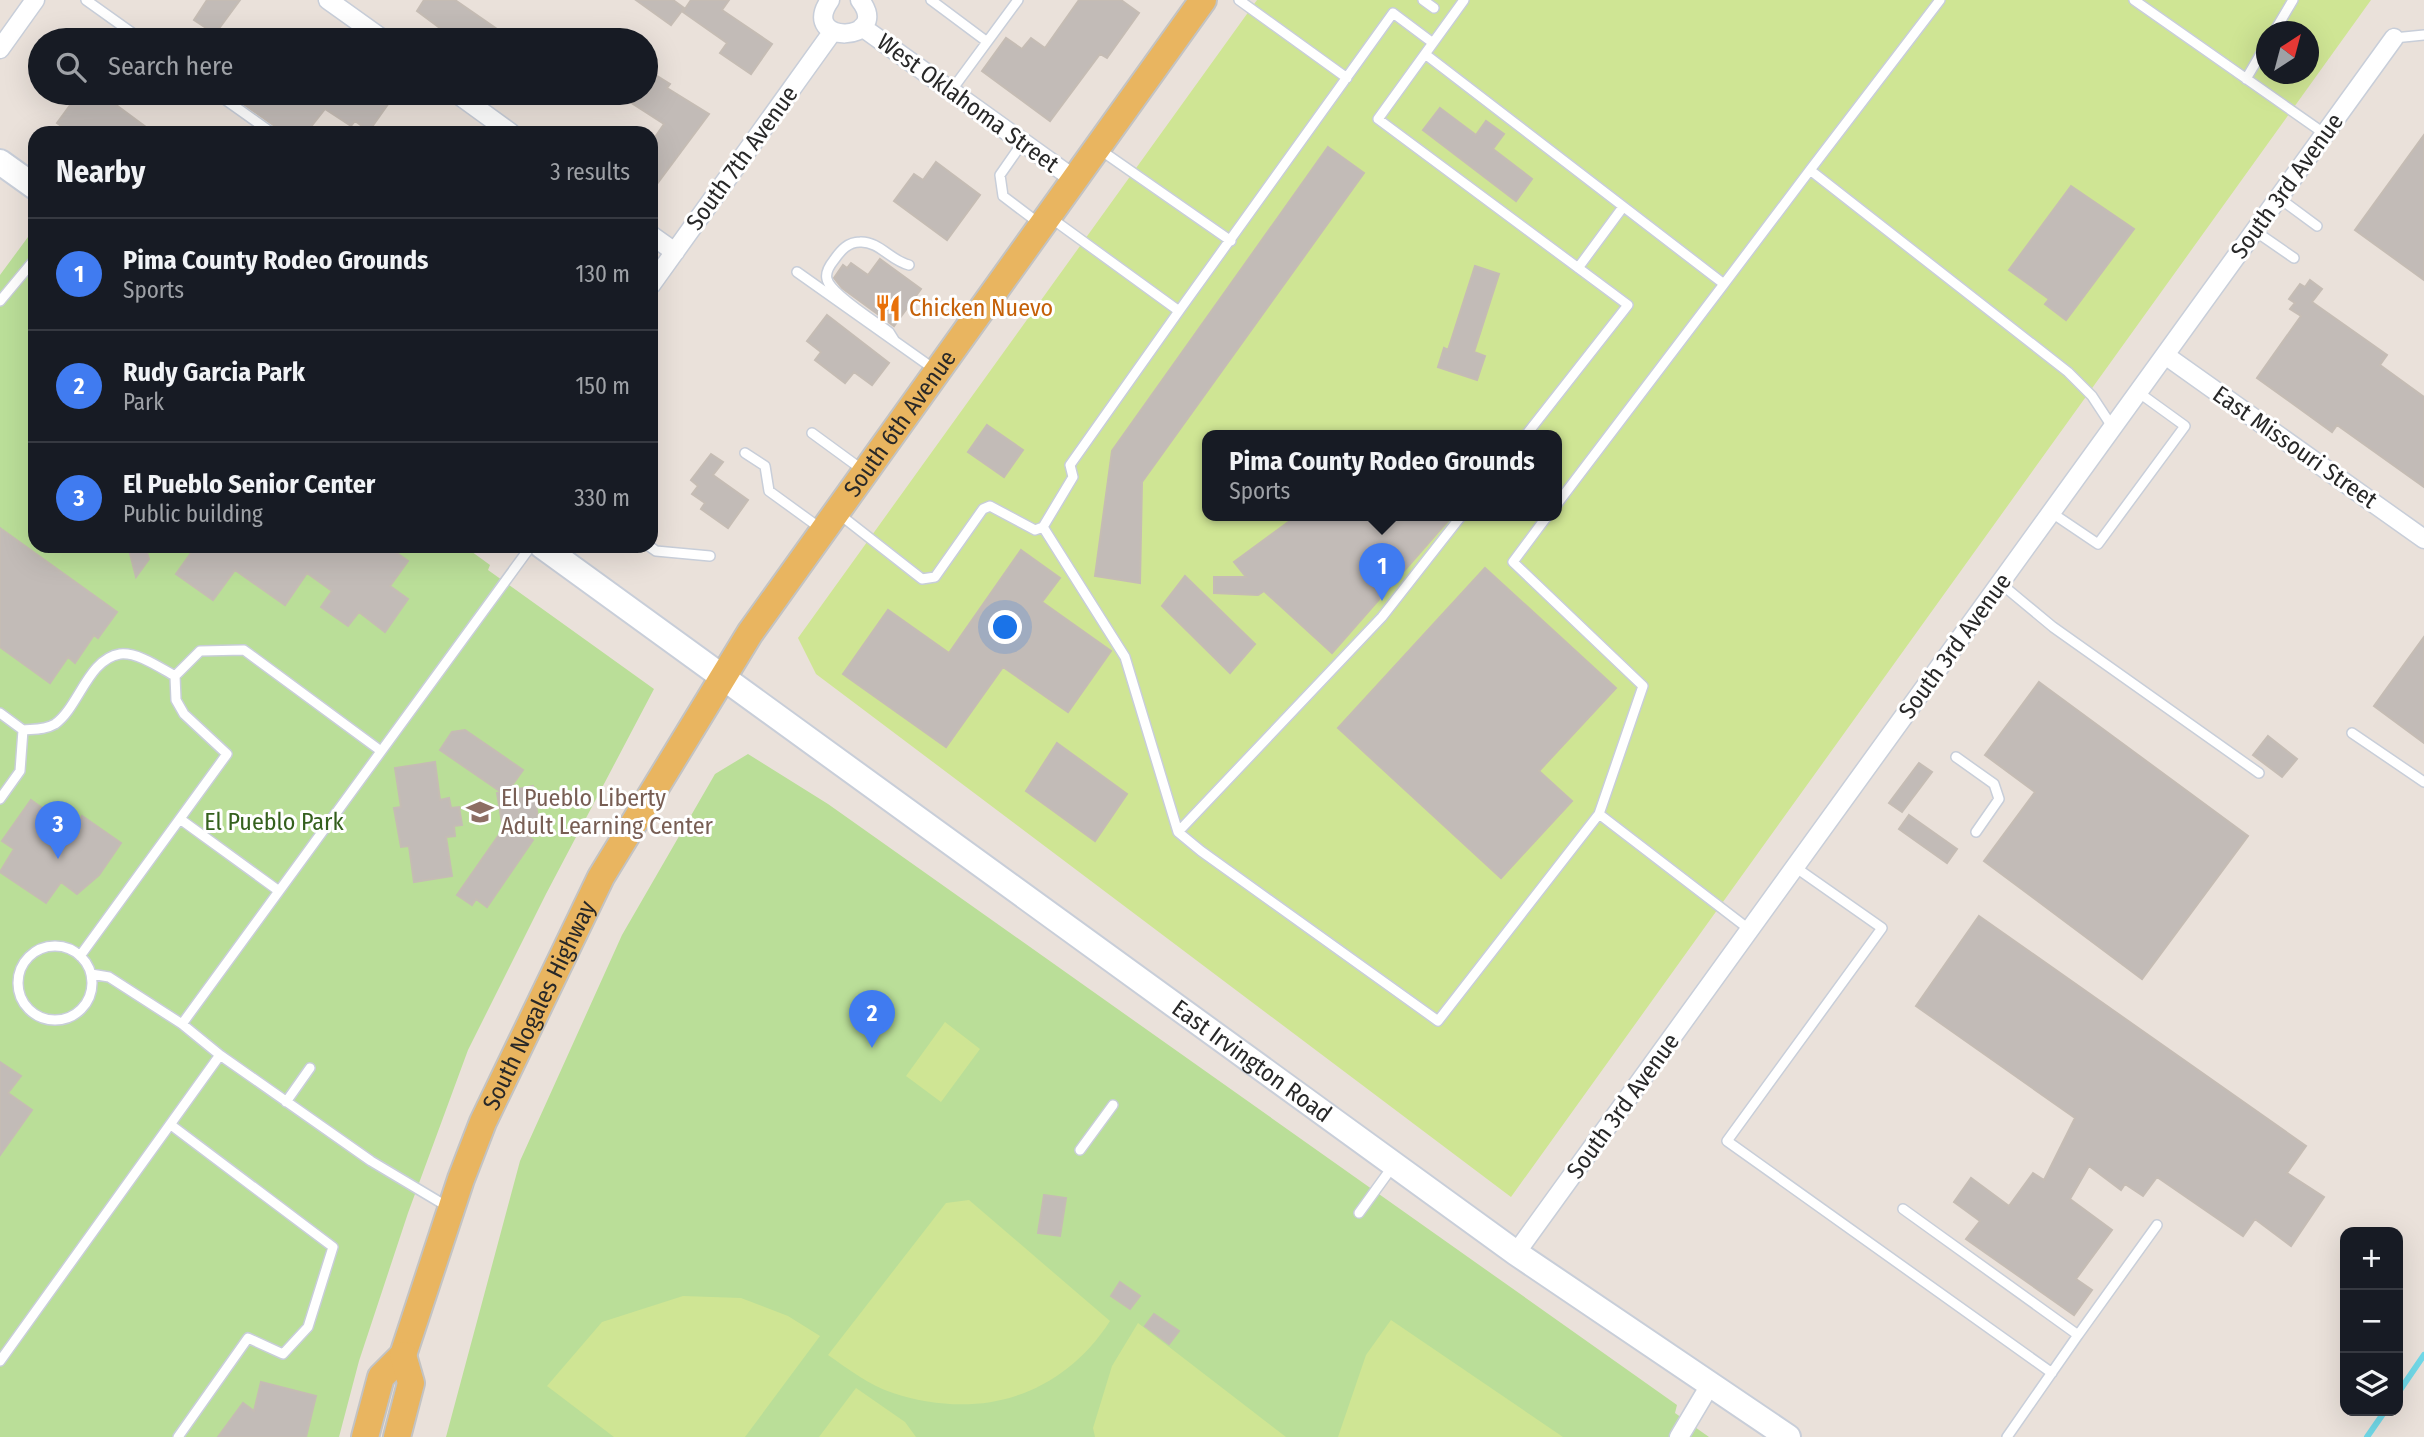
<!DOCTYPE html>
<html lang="en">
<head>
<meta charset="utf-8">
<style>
  body { margin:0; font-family:"Fira Sans Condensed",sans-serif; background:#20242c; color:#f1f3f6 }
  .controls { position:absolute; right:21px; bottom:21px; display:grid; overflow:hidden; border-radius:14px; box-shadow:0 7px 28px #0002 }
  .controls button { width:63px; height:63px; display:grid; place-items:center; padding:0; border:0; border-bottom:2px solid #363941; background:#171b24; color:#f1f3f6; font:35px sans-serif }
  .compass { position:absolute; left:2256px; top:21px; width:63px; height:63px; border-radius:50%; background:#171b24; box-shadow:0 7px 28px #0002; rotate:36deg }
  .you { position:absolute; left:1006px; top:628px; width:24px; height:24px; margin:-18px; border:5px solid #fff; border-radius:50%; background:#1a73e8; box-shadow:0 0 0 10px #1a73e833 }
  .badge { display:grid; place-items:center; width:46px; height:46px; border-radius:50%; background:#407bf0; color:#fff; font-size:23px; font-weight:700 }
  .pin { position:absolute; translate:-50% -58px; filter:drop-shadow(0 2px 4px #0008) }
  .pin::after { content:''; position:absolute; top:37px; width:24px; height:21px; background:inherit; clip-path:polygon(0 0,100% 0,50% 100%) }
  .popup { position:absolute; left:1202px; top:430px; width:360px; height:91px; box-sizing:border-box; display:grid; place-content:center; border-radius:14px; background:#171b24; filter:drop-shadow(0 2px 5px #0005); font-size:23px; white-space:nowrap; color:#9ea1a6 }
  .popup b { font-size:26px; color:#f1f3f6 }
  .popup::after { content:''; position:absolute; left:50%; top:100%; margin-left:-14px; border:14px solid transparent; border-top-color:#171b24 }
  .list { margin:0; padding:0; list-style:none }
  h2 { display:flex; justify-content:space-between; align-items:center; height:91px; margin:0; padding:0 28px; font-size:30px }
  h2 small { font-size:23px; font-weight:400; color:#9ea1a6 }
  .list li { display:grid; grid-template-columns:46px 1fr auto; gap:21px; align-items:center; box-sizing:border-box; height:112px; padding:0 28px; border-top:2px solid #363941 }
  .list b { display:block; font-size:26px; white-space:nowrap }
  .list p { margin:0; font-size:23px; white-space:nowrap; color:#9ea1a6 }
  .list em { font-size:23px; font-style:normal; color:#9ea1a6 }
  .icon { flex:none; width:38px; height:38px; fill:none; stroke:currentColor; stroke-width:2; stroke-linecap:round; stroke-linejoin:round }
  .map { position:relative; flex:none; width:2424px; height:1437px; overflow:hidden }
  .search { position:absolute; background:#171b24; box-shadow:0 7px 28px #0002; left:28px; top:28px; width:630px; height:77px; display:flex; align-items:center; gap:18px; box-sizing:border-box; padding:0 24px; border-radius:38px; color:#9ea1a6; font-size:26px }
  .panel { position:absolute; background:#171b24; box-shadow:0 7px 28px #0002; left:28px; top:126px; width:630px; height:427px; border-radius:21px }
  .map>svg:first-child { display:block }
</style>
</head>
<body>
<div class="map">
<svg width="2424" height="1437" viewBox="0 0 2424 1437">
  <rect width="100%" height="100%" fill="#eae1da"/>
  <path fill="#bade98" d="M28 237 35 243V546H464L490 565 488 570 654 689 546 894 468 1050 408 1213 359 1361 339 1437H0V275Z
    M748 754 828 804 1677 1405 1675 1413 1709 1437H446L520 1161 622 935 715 774Z"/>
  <path fill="#cfe594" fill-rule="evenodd" d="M1257 0H2371L1511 1197 816 674 798 638ZM2266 32H2308V74H2266ZM1207 435H1557V515H1207Z
    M945 1022 980 1049 941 1102 906 1076Z
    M969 1200 1110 1321C1061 1397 979 1421 893 1393 869 1385 848 1369 828 1355L946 1203Z
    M683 1296 741 1298 788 1316 820 1336 745 1437H614L547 1386 602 1322Z
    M1391 1320 1563 1437H1338L1366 1355Z
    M1138 1323 1286 1437H1095L1093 1428 1112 1366Z
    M856 1388 905 1422 916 1437H819Z"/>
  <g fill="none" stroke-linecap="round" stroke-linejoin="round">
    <path stroke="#71d9e8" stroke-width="6" d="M2398 1393 2424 1355
      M2367 1437 2385 1411"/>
  </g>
  <path fill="#c2bbb7" stroke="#c5bcb4" stroke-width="2" d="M207 0H240L215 34 194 20Z
    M424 0H455L497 29 490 40H456L417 11Z
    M636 0H673L684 8 671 25Z
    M691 0H729L722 10 772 44 751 74 720 53 727 43 683 12Z
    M1079 0H1121L1139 13 1107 58 1100 54 1050 121 982 71 1006 38 1022 49 1031 38 1045 48Z
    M646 69 670 84 667 88 709 114 651 192V143L664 124 616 93H646Z
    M79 93H100L154 133H71L57 123Z
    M254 93H382L391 100 369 131 355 121 351 126 325 109 306 133H279L276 127 245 105Z
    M1440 108 1476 135 1486 121 1504 134 1493 149 1532 179 1516 201 1423 130Z
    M2424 135V280L2355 230Z
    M1328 147 1364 173 1142 482 1140 583 1095 576 1112 451Z
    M936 162 980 195 947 240 894 201 914 174 923 180Z
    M2071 186 2134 229 2066 320 2045 304 2049 299 2009 270Z
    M880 259 921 289 894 326 842 288 834 278 843 265 847 268 851 263 868 275Z
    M1475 266 1499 274 1474 352 1485 356 1477 380 1438 367 1444 348 1448 350Z
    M2310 280 2322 289 2312 302 2387 355 2380 365 2424 397V487L2337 425 2332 432 2257 378 2301 316 2290 309 2295 303 2289 299 2300 284 2305 287Z
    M827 315 889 363 872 385 854 372 845 383 815 360 821 352 807 341Z
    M987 425 1023 450 1004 477 968 452Z
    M711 454 723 462 713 475 748 500 728 528 701 509 705 503 692 494 698 486 691 480Z
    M1298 515H1453L1332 653 1264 591 1258 595 1214 593V577H1246L1234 562Z
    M0 528 117 612 98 638 94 635 75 663 68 657 50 683 0 647Z
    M128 546H145L149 559 136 577Z
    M196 546H387L408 561 390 586 408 599 385 632 359 612 348 626 321 607 332 591 307 573 285 605 235 570 213 600 176 574Z
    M1021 550 1060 578 1042 602 1111 651 1068 712 1003 667 946 747 843 674 888 610 949 653Z
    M1485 568 1616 688 1539 771 1572 801 1501 878 1338 728Z
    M1185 576 1255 644 1230 673 1162 606Z
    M2424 637V743L2374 706Z
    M2039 682 2248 836 2142 979 1984 861 2035 792 1985 755Z
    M465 730 523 770 508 791 533 786 539 824 516 828 533 840 487 907 476 899 472 905 457 895 503 829 497 793 501 792 440 750 452 732Z
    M2268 736 2297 759 2282 777 2253 755Z
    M1057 743 1127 794 1095 841 1026 791Z
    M435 762 440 800 449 798 451 808 459 807 462 825 454 826 455 836 446 837 452 876 414 882 409 846 401 847 394 808 401 807 395 768Z
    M1919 763 1932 772 1902 812 1889 803Z
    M31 800 73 830 82 816 121 843 99 875 77 894 61 882 46 903 0 872 14 849 2 841Z
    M1909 815 1957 849 1947 863 1899 829Z
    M1979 916 2306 1146 2287 1173 2324 1197 2291 1246 2255 1219 2243 1236 2157 1177 2143 1196 2125 1184 2121 1190 2089 1166 2070 1199 2112 1230 2076 1279 2092 1290 2074 1315 1966 1239 1980 1221 1954 1202 1971 1178 2009 1206 2033 1173 2044 1180 2075 1118 1916 1006Z
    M0 1062 21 1076 8 1093 32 1110 0 1155Z
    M1044 1195 1066 1198 1060 1236 1038 1233Z
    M1120 1282 1140 1296 1130 1309 1111 1296Z
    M1154 1314 1179 1331 1169 1344 1145 1326Z
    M261 1382 316 1396 306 1437H218L243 1403 254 1411Z"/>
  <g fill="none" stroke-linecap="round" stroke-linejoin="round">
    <defs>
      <path id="lane" d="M86 0 142 40
        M931 0 986 41
        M1239 0 1347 78
        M1423 0 1434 8
        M1464 0 1425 54 1724 284 1810 170
        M1940 0 1810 170 2068 372 2092 396 2113 428
        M2134 0 2325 134
        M2274 32 2293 0
        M2394 38 2424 35
        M1425 54 1378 119 1628 305 1526 435
        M2246 79 2266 45
        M951 91 1018 0
        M216 93 272 133
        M1023 142 1000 175 1003 196 1040 224
        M1099 149 1231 241
        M2279 198 2317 226
        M1051 218 1179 311 1393 13 1433 43
        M2255 231 2294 258
        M1578 268 1623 207
        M797 272 934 369
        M0 301 35 259
        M894 340 889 332C876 322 830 294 827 279 825 272 830 265 834 260 841 250 848 242 860 242 879 241 891 261 909 265
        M812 433 864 471
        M745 453 765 466 769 491 820 528
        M1557 504 1724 284
        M2052 513 2098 544 2185 426 2138 392
        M839 514 922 579 935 577 983 509 990 506 1035 530 1043 527 1073 477 1070 465 1179 311
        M1462 515 1382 617 1178 832 1201 851 1438 1021 1599 814 1750 930
        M1548 515 1513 562 1643 686 1599 814
        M1043 527 1125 657 1178 832
        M649 546 656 551 710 556
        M2000 583 2053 627 2259 773
        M175 676 200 651 244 650 381 751
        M0 713 23 730 20 771 0 799
        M23 730C34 729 45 730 55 724 79 707 88 659 120 654 138 652 160 668 175 676L176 700 184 714 227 754 80 956
        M2352 733 2424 782
        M1956 757 1994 784 1999 799 1976 832
        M180 819 279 891
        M1795 867 1882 928 1727 1141 2052 1373
        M18 983a37 37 0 1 1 74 0a37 37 0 1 1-74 0Z
        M91 974 109 977 182 1024 220 1055 371 1161 448 1207
        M182 1024 531 546
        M286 1102 310 1068
        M171 1125 333 1247 308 1327 283 1354 248 1338 178 1437
        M1080 1150 1113 1105
        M1903 1209 2078 1335 2007 1437
        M1359 1213 1393 1166
        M2078 1335 2157 1225
        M0 1361 220 1055"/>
      <path id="street" d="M328 0 384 40
        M830 0C798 46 893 43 860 0
        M862 27 1074 179
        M0 49 35 0
        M456 93 511 133
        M651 235 675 252
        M651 285 833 31
        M2165 355 2424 539
        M1516 1253 2394 38
        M1679 1437 1710 1385"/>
      <g id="secondary">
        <path d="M0 162 35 187"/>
        <path id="s1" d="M542 546 1516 1253 1788 1437"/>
      </g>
      <g id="primary">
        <path id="s2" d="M365 1437 381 1377 403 1355 461 1179 483 1122 601 877 750 633 1203 0"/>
        <path d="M397 1437 411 1383 403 1355"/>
      </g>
    </defs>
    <use href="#lane" stroke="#c8ced9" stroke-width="12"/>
    <use href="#street" stroke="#c8ced9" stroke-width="21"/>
    <use href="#secondary" stroke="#c8ced9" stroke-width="28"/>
    <use href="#primary" stroke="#c3c3c3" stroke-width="30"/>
    <use href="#lane" stroke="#fff" stroke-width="9"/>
    <use href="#street" stroke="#fff" stroke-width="18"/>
    <use href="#secondary" stroke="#fff" stroke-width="24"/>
    <use href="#primary" stroke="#e9b560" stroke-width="26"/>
  </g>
  <defs>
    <symbol id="restaurant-bare" viewBox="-9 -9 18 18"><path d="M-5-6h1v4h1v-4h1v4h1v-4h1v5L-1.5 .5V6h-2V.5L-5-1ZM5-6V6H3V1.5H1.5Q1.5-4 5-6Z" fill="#e8710a" stroke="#fff" stroke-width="2.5" paint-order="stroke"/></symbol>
    <symbol id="university-bare" viewBox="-9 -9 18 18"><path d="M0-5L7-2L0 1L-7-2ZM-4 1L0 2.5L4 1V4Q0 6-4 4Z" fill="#8d6e63" stroke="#fff" stroke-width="2.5" paint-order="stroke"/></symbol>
  </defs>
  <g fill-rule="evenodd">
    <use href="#restaurant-bare" x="869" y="289" width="38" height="38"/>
    <use href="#university-bare" x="461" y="793" width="38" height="38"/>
  </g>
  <g text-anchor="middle" stroke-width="6" stroke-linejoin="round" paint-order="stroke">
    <g font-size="24" fill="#282828" stroke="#fff">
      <text transform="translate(968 103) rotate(36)" y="8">West Oklahoma Street</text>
      <text transform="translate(742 158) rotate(-54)" y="8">South 7th Avenue</text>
      <text transform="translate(2287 186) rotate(-54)" y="8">South 3rd Avenue</text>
      <text dy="8" stroke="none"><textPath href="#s2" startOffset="1155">South 6th Avenue</textPath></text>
      <text transform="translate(2295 447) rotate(35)" y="8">East Missouri Street</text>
      <text transform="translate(1955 646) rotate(-54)" y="8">South 3rd Avenue</text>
      <text dy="8" stroke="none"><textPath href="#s2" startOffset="469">South Nogales Highway</textPath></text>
      <text dy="8" stroke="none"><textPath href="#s1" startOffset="877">East Irvington Road</textPath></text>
      <text transform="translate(1623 1106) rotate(-54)" y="8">South 3rd Avenue</text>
    </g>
    <g font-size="24" fill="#c56008" stroke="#fff" text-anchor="start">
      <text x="909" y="316">Chicken Nuevo</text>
    </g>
    <g font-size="24" fill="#785e54" stroke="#fff" text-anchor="start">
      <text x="501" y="806">El Pueblo Liberty<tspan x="501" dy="28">Adult Learning Center</tspan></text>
    </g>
    <g font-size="24" fill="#34601d" stroke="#fff">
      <text x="274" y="830">El Pueblo Park</text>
    </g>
  </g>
</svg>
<div class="controls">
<button>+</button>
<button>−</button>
<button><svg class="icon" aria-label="layers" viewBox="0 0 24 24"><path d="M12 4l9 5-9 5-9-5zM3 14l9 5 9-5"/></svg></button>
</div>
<svg class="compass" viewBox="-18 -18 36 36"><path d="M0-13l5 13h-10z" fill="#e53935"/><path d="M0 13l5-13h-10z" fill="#9ea1a6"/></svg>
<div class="you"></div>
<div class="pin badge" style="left:1382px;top:601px">1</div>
<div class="popup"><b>Pima County Rodeo Grounds</b>Sports</div>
<div class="pin badge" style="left:872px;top:1048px">2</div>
<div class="pin badge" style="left:58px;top:859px">3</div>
<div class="search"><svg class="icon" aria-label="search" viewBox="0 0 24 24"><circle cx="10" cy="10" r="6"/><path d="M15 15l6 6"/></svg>Search here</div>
<section class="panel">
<h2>Nearby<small>3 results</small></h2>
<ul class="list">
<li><span class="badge">1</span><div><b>Pima County Rodeo Grounds</b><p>Sports</p></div><em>130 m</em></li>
<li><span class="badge">2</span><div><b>Rudy Garcia Park</b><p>Park</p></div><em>150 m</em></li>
<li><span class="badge">3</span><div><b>El Pueblo Senior Center</b><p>Public building</p></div><em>330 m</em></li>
</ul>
</section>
</div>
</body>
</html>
